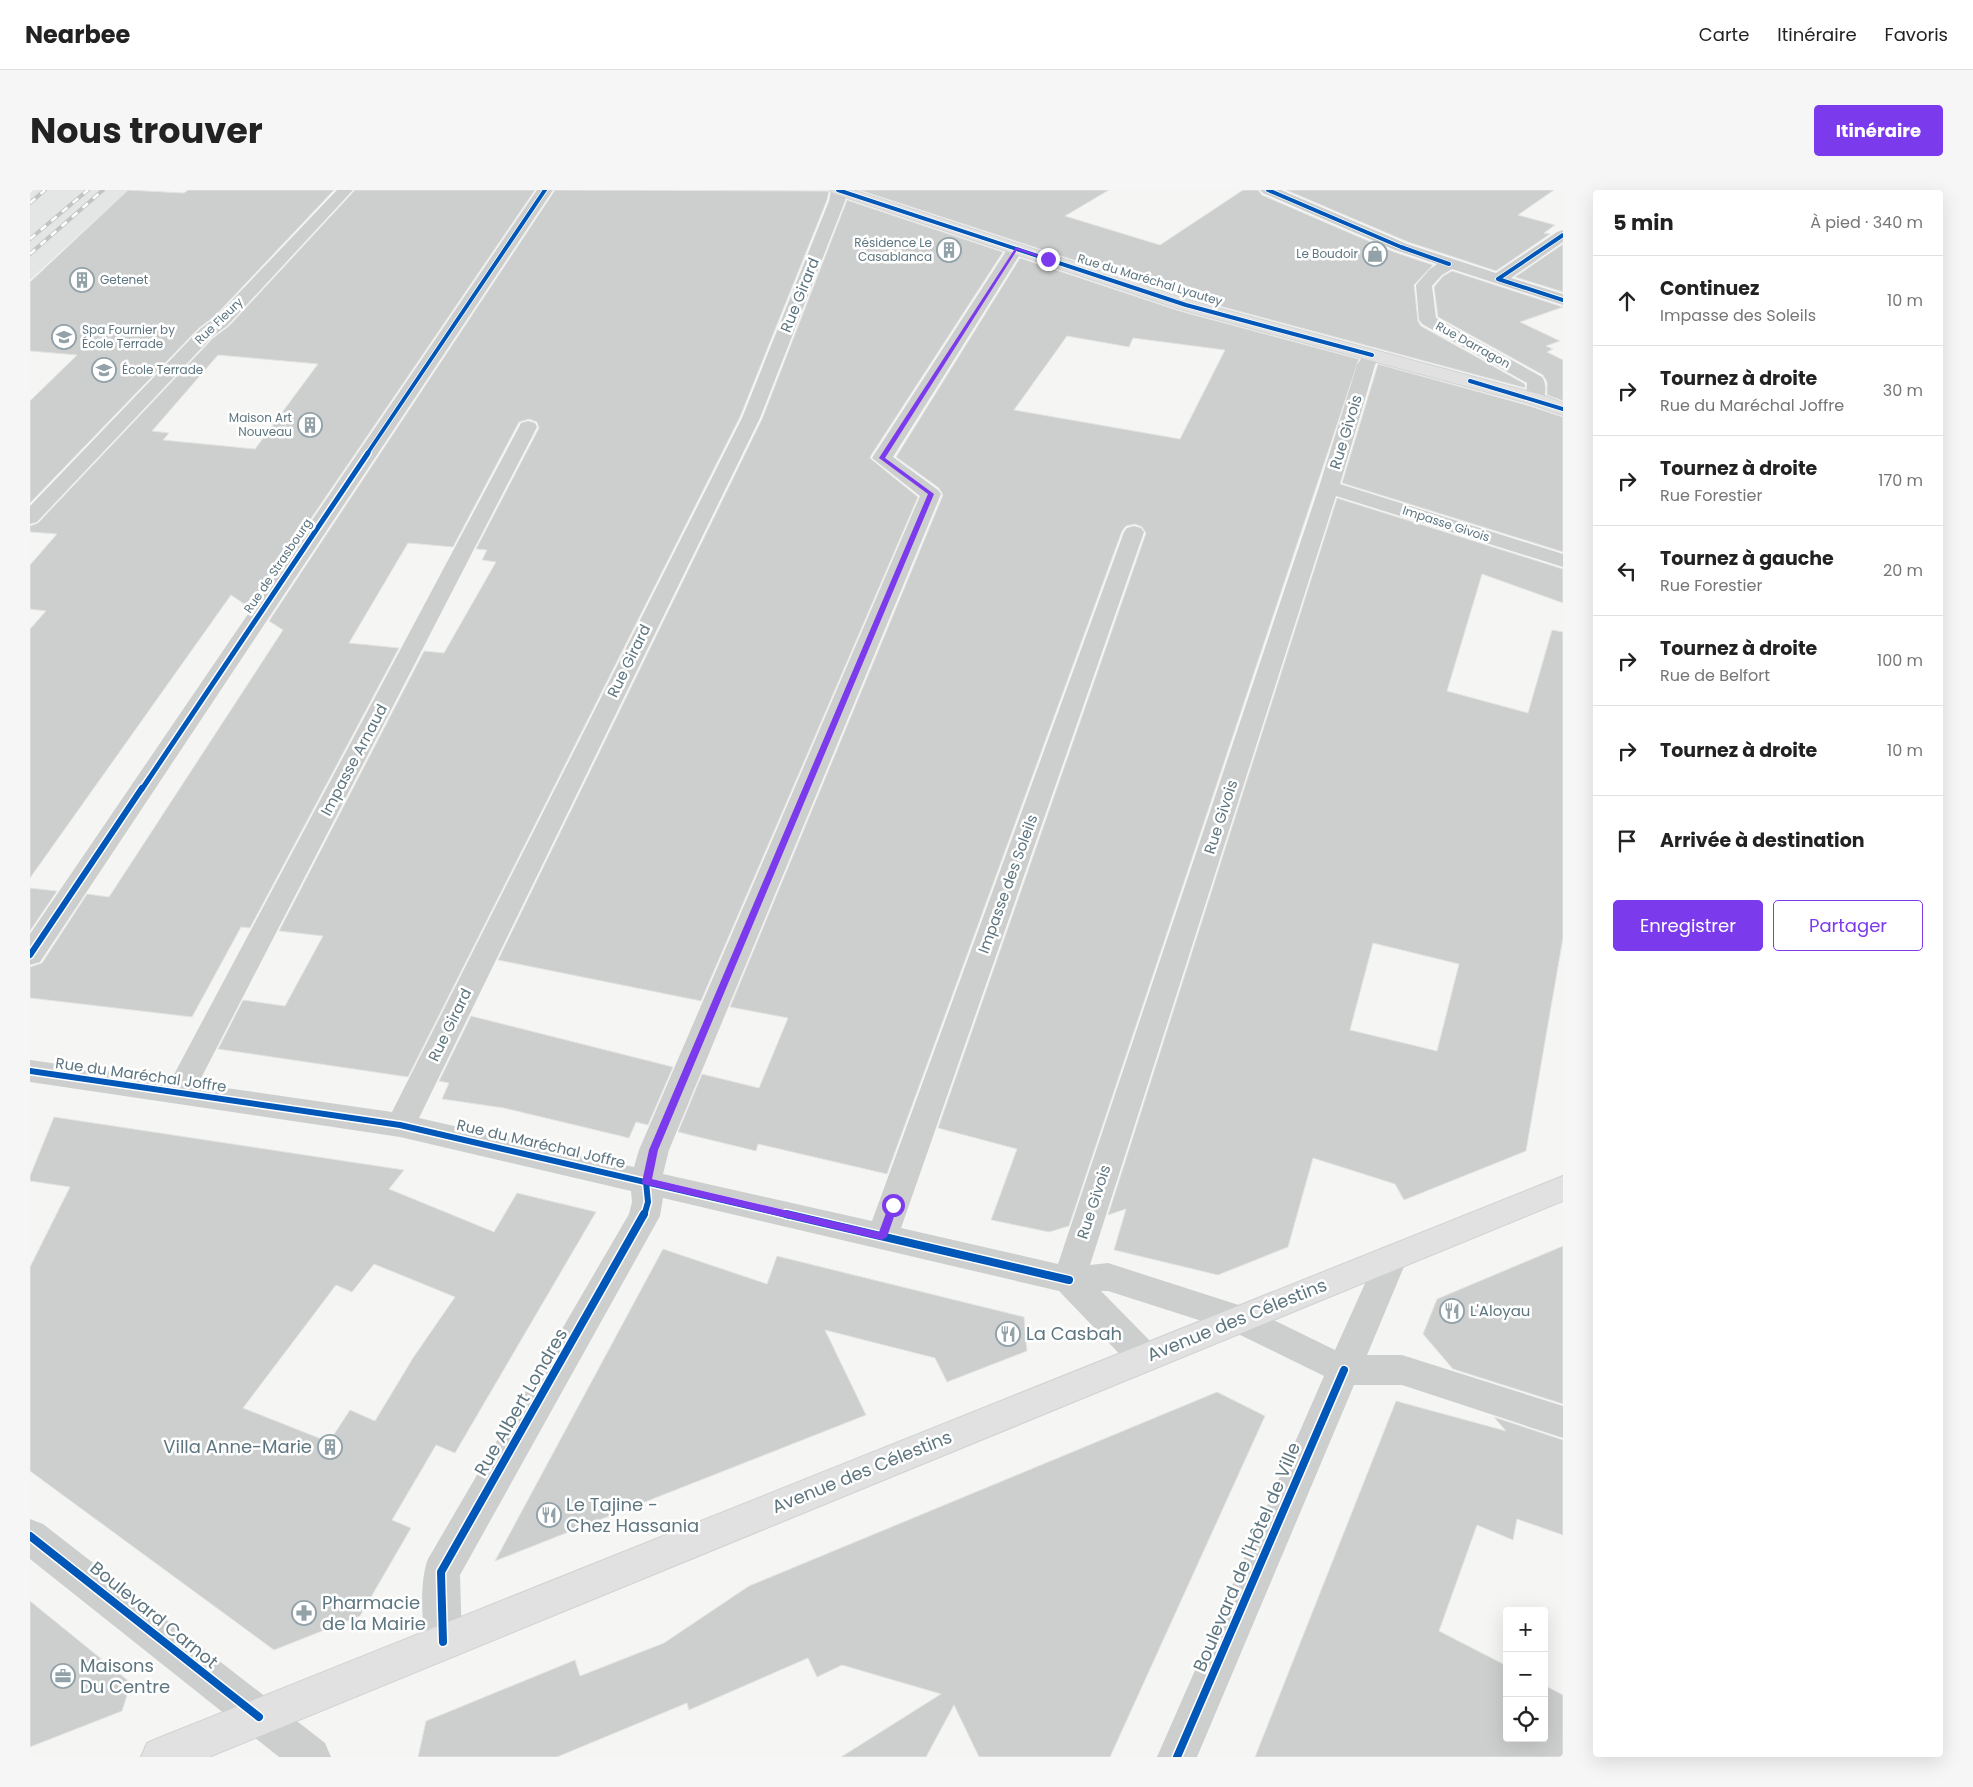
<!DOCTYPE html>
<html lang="fr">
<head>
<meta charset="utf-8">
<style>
  body { margin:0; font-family:Poppins,sans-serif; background:#f6f6f6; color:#222 }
  .controls { position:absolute; right:15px; bottom:15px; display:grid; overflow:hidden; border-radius:5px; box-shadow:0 5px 20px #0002 }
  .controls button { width:45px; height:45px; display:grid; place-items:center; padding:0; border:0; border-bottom:1px solid #e0e0e0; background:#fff; color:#222; font:25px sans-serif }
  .stop { position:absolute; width:15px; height:15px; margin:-11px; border:4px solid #7c3aed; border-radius:50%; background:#fff }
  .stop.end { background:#7c3aed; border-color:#fff; box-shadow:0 1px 5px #0008 }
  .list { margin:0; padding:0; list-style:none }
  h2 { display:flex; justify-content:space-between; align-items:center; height:65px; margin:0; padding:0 20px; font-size:21px }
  h2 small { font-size:16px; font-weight:400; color:#767676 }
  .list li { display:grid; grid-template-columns:32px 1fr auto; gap:15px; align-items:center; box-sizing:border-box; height:90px; padding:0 20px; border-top:1px solid #e0e0e0 }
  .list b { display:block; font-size:19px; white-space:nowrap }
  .list p { margin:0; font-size:16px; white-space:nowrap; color:#767676 }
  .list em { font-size:16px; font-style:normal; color:#767676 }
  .actions { display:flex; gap:10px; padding:15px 20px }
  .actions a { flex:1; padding:11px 0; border:1px solid #7c3aed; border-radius:5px; text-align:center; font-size:18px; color:#7c3aed }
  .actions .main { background:#7c3aed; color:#fff }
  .icon { flex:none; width:28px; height:28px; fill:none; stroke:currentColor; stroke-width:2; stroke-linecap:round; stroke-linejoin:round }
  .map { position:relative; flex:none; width:1533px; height:1567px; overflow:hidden; border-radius:5px }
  header { display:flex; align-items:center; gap:30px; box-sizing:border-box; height:70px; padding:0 25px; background:#fff; border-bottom:1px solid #e0e0e0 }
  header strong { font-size:24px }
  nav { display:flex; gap:28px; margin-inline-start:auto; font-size:18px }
  .intro { display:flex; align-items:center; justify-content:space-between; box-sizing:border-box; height:120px; padding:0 30px }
  h1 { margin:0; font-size:35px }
  .button { padding:12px 22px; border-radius:5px; background:#7c3aed; color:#fff; font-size:18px; font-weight:700 }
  main { display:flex; gap:30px; padding:0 30px }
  aside { flex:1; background:#fff; border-radius:5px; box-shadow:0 5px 20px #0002 }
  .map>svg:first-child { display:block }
</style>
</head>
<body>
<header>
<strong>Nearbee</strong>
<nav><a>Carte</a><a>Itinéraire</a><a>Favoris</a></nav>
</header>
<div class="intro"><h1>Nous trouver</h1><a class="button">Itinéraire</a></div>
<main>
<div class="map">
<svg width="1533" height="1567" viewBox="0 0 1533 1567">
  <rect width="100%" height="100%" fill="#f5f5f3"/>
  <path fill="#e4e6e6" d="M0 0H98L0 90Z"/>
  <path fill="#cdcfcf" stroke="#e4e4e3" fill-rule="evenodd" d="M98 0 154 3 158 0H304L185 126 169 138 0 313V211L47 165 0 161V92Z
    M325 0H505L220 418 201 405 0 688V439L16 421 0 419V375L27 344 0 342V336L8 333 183 148 199 136ZM188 165 288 174 225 259 133 250 139 243 122 241Z
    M525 0 799 1 797 10 710 227 378 887 188 859 213 810 255 816 293 746 249 741 394 461 414 463 466 372 452 370 457 360 446 359 509 238 507 232 499 229 489 232 423 357 378 353 319 453 369 458 220 738 211 737 162 827 0 808V777L12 773 57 704 79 707 253 440 239 431Z
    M829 0H1079L1035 26 1130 55 1213 0H1228L1232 5 1364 62 1403 75 1384 95 1388 131 1391 136 1495 194V198L1163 109Z
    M1256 0H1524L1488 25 1525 35 1514 43 1520 44 1466 81 1378 52Z
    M817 10 973 62 840 267 841 269 888 307 671 811 468 770 732 229Z
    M1533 54V102L1485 87Z
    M990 68 1150 121 1329 169 1039 1036 1019 1042 961 1030 987 959 908 938 1116 343 1112 337 1105 334 1096 336 1092 341 857 984 728 954 726 961 648 942 672 884 729 898 758 828 700 817 913 305 909 298 866 267ZM1037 146 1099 157 1103 148 1195 160 1150 249 984 220Z
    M1422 81 1533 117 1490 132 1530 151 1516 156 1523 159 1517 162 1533 170V211L1517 205V192L1513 185 1408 127 1404 97 1413 86Z
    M1348 174 1497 215 1533 227V362L1312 293Z
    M1307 308 1533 379V413L1452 384 1417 501 1498 523 1522 440 1533 442V748L1496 961 1374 1010 1365 994 1283 968 1258 1057 1188 1085 1084 1060 1096 1019 1078 1025ZM1343 753 1429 774 1407 861 1320 840Z
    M0 698 27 701 0 741Z
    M441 826 643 877 618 935 606 932 599 948 474 918 412 909 419 893 409 891Z
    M24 927 374 980 359 999 464 1042 487 1003 566 1022 425 1263 406 1255 362 1330 381 1338 330 1426 244 1460 0 1281V1077L40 997 0 991V986ZM344 1074 425 1107 383 1168 345 1231 320 1220 299 1252 213 1218 306 1095 322 1102Z
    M1533 1056V1214L1423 1179 1393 1144 1407 1109Z
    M633 1059 737 1094 747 1066 994 1127 997 1161 917 1192 905 1168 795 1140 836 1225 465 1371Z
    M1187 1202 1235 1226 1080 1567H949L924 1515 896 1567H811L911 1504 812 1475 787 1487 778 1468 659 1520 657 1513 527 1567H388L396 1531 545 1470 550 1486 634 1453 719 1396Z
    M1366 1211 1476 1241 1464 1227 1533 1250V1345L1487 1329 1483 1350 1447 1335 1409 1441 1477 1476V1548H1514V1495L1533 1505V1567H1225Z
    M0 1411 101 1493 92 1521 0 1557Z"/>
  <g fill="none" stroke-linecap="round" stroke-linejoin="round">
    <defs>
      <path id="major" d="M800 0H823L1162 111 1512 205 1533 213V225L1498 213 1150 119 803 3Z
        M1533 986V1011L179 1567H111L117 1553 131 1547Z"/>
    </defs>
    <use href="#major" stroke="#d0d2d2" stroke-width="2"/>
    <path fill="#cdcece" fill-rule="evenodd" d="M307 0H323L198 135 182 147 7 332 0 334V316L170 139 186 127Z
      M507 0H523L10 772 0 775V744Z
      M801 0H817L815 11 730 228 389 928 604 977 609 960 890 306 842 268 980 55H992L994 58 863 267 908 300 911 304 639 960 633 984 842 1031 1094 342 1097 338 1104 336 1111 338 1114 342 871 1038 1028 1074 1289 297 1327 175 1336 161 1342 160 1348 161 1351 165 1345 175 1310 294 1533 364V377L1306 306 1060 1075 1078 1073 1221 1119 1305 1160 1351 1058 1362 1054 1373 1058 1378 1067 1337 1165H1372L1533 1216V1248L1372 1195H1324L1167 1567H1127L1294 1186 1200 1140 1078 1101H1071L1127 1158 1132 1168 1127 1178 1115 1183 1103 1178 1029 1101 633 1008 630 1026 625 1035 430 1385 432 1452 426 1465 413 1471 400 1465C391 1444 389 1390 398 1369L599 1024 602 1012 601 1001 370 947 0 892V870L141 890 489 237 491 233 498 231 505 233 507 237 168 894 362 922 712 228 799 11Z
      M1230 0H1251L1377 54 1466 83 1527 42 1533 40V52L1481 88 1533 104V115L1422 79 1412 85 1402 96 1406 128 1512 187C1517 193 1516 207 1512 213L1505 215 1498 213 1496 209 1497 193 1392 134 1389 130 1386 95 1400 79 1407 74 1365 60 1233 3Z
      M0 1329 13 1334 295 1553 301 1567H249L0 1369Z"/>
    <use href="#major" fill="#e1e1e1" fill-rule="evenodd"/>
    <defs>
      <path id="rail" d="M0 13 15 0
        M0 49 58 0
        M0 64 73 0"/>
    </defs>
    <use href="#rail" stroke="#c1c4c4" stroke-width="4"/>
    <use href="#rail" stroke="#fff" stroke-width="2.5" stroke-dasharray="7" stroke-linecap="butt"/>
    <defs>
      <path id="cycleway-far3" d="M808 0 1156 115 1342 165
        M1238 0 1371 57 1419 74
        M1468 89 1533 45
        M1468 89 1533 110
        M1440 191 1533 219
        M337 264 515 0"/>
      <path id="cycleway-far2" d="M112 599 338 263"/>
      <path id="cycleway-far1" d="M0 765 112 598
        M0 881 370 935 761 1026
        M614 1026 618 1012 616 992"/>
      <path id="cycleway" d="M756 1024 1039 1090
        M0 1346 229 1527
        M413 1452 411 1382 614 1024
        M1147 1567 1314 1180"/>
    </defs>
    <use href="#cycleway-far3" stroke="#fff" stroke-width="5.5"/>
    <use href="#cycleway-far2" stroke="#fff" stroke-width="8"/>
    <use href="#cycleway-far1" stroke="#fff" stroke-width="9"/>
    <use href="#cycleway" stroke="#fff" stroke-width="11"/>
    <use href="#cycleway-far3" stroke="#0057b8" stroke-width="4"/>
    <use href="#cycleway-far2" stroke="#0057b8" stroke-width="5"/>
    <use href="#cycleway-far1" stroke="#0057b8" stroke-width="6"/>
    <use href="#cycleway" stroke="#0057b8" stroke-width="8"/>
  </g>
  <path fill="#7c3aed" d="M986 57 1021 69 1017 70 987 60 855 268 904 304 628 960 622 989 849 1042 859 1015 863 1011 868 1015 857 1047 852 1050 613 994 612 992 619 960 898 304 849 268Z"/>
  <defs>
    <symbol id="building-ring" viewBox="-11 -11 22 22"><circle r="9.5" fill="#fff" stroke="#93a2a8" stroke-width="1.5"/><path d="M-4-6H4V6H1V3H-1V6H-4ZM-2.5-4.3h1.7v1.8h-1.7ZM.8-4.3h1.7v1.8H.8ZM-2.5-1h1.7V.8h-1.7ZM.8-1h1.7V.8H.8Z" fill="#93a2a8"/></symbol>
    <symbol id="shop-ring" viewBox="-11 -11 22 22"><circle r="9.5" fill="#fff" stroke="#93a2a8" stroke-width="1.5"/><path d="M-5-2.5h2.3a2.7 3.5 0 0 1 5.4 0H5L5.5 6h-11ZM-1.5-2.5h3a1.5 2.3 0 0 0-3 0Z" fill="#93a2a8"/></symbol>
    <symbol id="university-ring" viewBox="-11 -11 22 22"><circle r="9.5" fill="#fff" stroke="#93a2a8" stroke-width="1.5"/><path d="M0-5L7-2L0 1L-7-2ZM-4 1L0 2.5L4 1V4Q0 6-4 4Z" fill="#93a2a8"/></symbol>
    <symbol id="restaurant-ring" viewBox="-11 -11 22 22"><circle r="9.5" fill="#fff" stroke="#93a2a8" stroke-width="1.5"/><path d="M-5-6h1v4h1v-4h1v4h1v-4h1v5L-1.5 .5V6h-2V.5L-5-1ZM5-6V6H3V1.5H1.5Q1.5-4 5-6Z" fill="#93a2a8"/></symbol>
    <symbol id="pharmacy-ring" viewBox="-11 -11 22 22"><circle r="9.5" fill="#fff" stroke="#93a2a8" stroke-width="1.5"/><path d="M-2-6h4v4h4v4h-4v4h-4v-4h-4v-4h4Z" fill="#93a2a8"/></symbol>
    <symbol id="office-ring" viewBox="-11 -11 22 22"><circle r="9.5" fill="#fff" stroke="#93a2a8" stroke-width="1.5"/><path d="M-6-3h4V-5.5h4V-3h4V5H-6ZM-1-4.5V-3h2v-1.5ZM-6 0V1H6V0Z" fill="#93a2a8"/></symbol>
  </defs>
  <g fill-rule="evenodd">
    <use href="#building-ring" x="905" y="46" width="28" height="28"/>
    <use href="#shop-ring" x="1331" y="50" width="28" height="28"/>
    <use href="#building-ring" x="38" y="76" width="28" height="28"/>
    <use href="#university-ring" x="20" y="133" width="28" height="28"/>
    <use href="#university-ring" x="60" y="166" width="28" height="28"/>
    <use href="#building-ring" x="266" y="221" width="28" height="28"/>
    <use href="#restaurant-ring" x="1408" y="1107" width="28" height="28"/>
    <use href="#restaurant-ring" x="964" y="1130" width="28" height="28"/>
    <use href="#building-ring" x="286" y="1243" width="28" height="28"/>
    <use href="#restaurant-ring" x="505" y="1311" width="28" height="28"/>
    <use href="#pharmacy-ring" x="260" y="1409" width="28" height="28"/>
    <use href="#office-ring" x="19" y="1472" width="28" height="28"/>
  </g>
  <g text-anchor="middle" stroke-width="5" stroke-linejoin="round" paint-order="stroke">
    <g font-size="12" fill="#5e7680" stroke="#fff" text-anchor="end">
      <text x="902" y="57">Résidence Le<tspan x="902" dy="14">Casablanca</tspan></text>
      <text x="1328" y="68">Le Boudoir</text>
      <text x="70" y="94" text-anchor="start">Getenet</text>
      <text x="52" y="144" text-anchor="start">Spa Fournier by<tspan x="52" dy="14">École Terrade</tspan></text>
      <text x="92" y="184" text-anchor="start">École Terrade</text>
      <text x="262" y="232">Maison Art<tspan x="262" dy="14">Nouveau</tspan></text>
    </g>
    <g font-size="12" fill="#5e7680" stroke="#fff">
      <text transform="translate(1120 90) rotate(17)" y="4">Rue du Maréchal Lyautey</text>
      <text transform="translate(189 131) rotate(-44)" y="4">Rue Fleury</text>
      <text transform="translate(1443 155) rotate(29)" y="4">Rue Darragon</text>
      <text transform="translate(1416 334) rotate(18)" y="4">Impasse Givois</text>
      <text transform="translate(248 376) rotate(-56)" y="4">Rue de Strasbourg</text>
    </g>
    <g font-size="15" fill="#5e7680" stroke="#fff">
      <text transform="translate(770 105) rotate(-68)" y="5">Rue Girard</text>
      <text transform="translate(1316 242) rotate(-73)" y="5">Rue Givois</text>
      <text transform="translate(599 471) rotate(-64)" y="5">Rue Girard</text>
      <text transform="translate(324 570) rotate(-62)" y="5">Impasse Arnaud</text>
      <text transform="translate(1191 627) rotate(-72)" y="5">Rue Givois</text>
      <text transform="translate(978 694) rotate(-70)" y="5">Impasse des Soleils</text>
      <text transform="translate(420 835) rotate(-64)" y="5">Rue Girard</text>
      <text transform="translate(111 885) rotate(8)" y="5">Rue du Maréchal Joffre</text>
      <text transform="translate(511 954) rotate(13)" y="5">Rue du Maréchal Joffre</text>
      <text transform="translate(1064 1012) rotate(-72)" y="5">Rue Givois</text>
    </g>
    <g font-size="15" fill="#5e7680" stroke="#fff" text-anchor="start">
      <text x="1440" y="1126">L'Aloyau</text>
    </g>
    <g font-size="18" fill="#5e7680" stroke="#fff">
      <text transform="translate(1207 1130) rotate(-22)" y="6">Avenue des Célestins</text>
      <text transform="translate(491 1212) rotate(-60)" y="6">Rue Albert Londres</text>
      <text transform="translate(832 1282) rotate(-22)" y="6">Avenue des Célestins</text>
      <text transform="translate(1217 1367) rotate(-67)" y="6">Boulevard de l'Hôtel de Ville</text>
      <text transform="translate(124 1425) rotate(39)" y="6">Boulevard Carnot</text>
    </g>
    <g font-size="18" fill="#5e7680" stroke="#fff" text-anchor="start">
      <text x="996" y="1150">La Casbah</text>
      <text x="282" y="1263" text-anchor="end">Villa Anne-Marie</text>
      <text x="536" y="1321">Le Tajine -<tspan x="536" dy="21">Chez Hassania</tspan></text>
      <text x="292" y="1419">Pharmacie<tspan x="292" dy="21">de la Mairie</tspan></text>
      <text x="50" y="1482">Maisons<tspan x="50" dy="21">Du Centre</tspan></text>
    </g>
  </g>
</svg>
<div class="controls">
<button>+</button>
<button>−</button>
<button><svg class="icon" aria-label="locate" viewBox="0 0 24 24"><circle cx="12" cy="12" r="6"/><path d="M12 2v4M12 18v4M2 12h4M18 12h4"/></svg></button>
</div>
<div class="stop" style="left:863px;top:1015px"></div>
<div class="stop end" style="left:1018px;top:69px"></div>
</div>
<aside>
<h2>5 min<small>À pied · 340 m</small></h2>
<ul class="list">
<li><svg class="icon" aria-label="ahead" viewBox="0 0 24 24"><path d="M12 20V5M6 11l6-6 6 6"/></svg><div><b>Continuez</b><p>Impasse des Soleils</p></div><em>10 m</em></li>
<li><svg class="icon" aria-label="right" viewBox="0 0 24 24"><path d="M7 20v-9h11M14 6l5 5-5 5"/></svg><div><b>Tournez à droite</b><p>Rue du Maréchal Joffre</p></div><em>30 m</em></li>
<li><svg class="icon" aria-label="right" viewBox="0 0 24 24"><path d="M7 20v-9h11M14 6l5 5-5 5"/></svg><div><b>Tournez à droite</b><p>Rue Forestier</p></div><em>170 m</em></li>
<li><svg class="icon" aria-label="left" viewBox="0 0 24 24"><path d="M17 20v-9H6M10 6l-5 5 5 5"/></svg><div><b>Tournez à gauche</b><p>Rue Forestier</p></div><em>20 m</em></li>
<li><svg class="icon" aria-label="right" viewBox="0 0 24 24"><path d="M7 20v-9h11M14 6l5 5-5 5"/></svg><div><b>Tournez à droite</b><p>Rue de Belfort</p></div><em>100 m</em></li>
<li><svg class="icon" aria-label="right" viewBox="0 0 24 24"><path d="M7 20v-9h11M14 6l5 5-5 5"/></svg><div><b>Tournez à droite</b></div><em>10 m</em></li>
<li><svg class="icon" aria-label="arrive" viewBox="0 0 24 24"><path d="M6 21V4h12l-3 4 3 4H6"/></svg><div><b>Arrivée à destination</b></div></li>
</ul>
<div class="actions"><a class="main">Enregistrer</a><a>Partager</a></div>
</aside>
</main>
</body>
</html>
